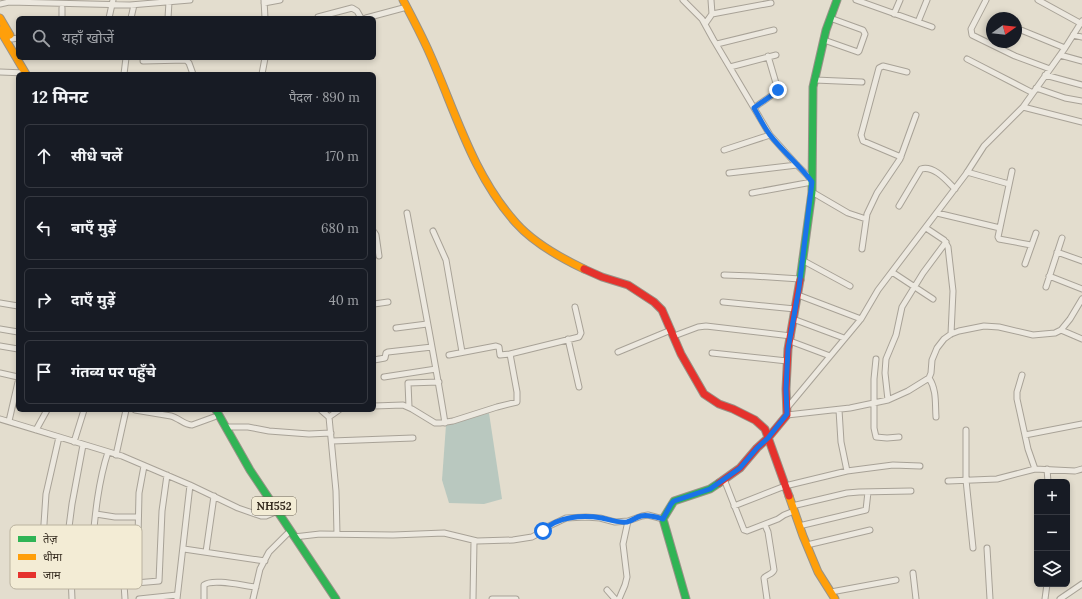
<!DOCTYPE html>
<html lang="hi">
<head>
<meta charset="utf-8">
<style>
  body { margin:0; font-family:Lora,"Noto Sans Devanagari",serif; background:#242831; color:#f1f3f6 }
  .controls { position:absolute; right:12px; bottom:12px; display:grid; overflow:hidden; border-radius:6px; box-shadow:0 2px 6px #0003 }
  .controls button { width:36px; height:36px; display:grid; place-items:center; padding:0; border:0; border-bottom:1px solid #363941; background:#171b24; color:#f1f3f6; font:20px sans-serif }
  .compass { position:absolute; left:986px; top:12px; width:36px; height:36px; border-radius:50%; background:#171b24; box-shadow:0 2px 6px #0003; rotate:75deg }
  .stop { position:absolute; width:12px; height:12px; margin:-9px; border:3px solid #1a73e8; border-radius:50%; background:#fff }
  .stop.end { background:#1a73e8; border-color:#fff; box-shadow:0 1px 4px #0008 }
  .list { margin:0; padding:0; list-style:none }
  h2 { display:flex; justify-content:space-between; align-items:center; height:52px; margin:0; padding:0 16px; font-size:17px }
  h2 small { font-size:13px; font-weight:400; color:#9ea1a6 }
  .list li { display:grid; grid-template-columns:26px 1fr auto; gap:12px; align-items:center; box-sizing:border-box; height:64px; margin:0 8px 8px; padding:0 8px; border:1px solid #363941; border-radius:6px }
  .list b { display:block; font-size:15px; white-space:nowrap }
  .list em { font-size:13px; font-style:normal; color:#9ea1a6 }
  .icon { flex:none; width:22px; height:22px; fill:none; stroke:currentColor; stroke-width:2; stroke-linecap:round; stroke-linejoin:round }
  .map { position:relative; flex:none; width:1082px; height:599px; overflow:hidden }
  .search { position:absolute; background:#171b24; box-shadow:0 2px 6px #0003; left:16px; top:16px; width:360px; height:44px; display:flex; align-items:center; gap:10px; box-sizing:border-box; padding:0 14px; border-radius:6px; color:#9ea1a6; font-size:15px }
  .panel { position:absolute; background:#171b24; box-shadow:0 2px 6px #0003; left:16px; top:72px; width:360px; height:340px; border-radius:6px }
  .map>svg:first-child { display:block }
</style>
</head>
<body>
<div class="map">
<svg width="1082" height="599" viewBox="0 0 1082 599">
  <rect width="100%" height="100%" fill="#e3ddce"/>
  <path fill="#b9c8bf" d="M489 413 502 499 484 504 449 503 442 480 446 425Z"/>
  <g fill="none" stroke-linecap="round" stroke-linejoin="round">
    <defs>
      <path id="street" d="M264 0 265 18
        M683 0 702 19 713 39 770 135 797 165 807 175 812 182 752 193
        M711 0 712 14
        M856 0 932 27
        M986 0 971 29 972 35 1015 56 1050 69
        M1038 0 1080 23
        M264 3 280 0
        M0 4 9 2 130 5 190 0
        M894 14 900 0
        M318 17 352 8 357 11 361 18
        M62 18V8
        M109 18 113 0
        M131 18 134 5
        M168 18 169 2
        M366 18 407 7
        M918 22 927 0
        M705 24 712 14 771 3
        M1021 30 1065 48
        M1073 35 1082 37
        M12 39 18 38
        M824 40 858 52 859 51 865 34 863 30 830 18
        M717 44 774 30
        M1060 55 1082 61
        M967 59 1033 93
        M143 61 186 60 189 63 193 74
        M730 67 776 55
        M0 72 25 73
        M124 74 126 58
        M262 74 265 58
        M1045 75 1082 85
        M815 80 862 82
        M1036 88 1065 98 1082 101
        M1023 107 1082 122
        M754 108C760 103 775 94 778 90L768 56
        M724 150 770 135
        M901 157 863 141 861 135 879 68 883 66 907 72
        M1012 171 998 237 999 239 1031 245
        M967 172 1009 184
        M729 173 797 165
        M812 192 848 213 866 219
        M899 206 921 169C934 165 947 181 955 189
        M407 213C420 283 434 353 445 423
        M937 213 1000 228
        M926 228 944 240 948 247 953 291 951 334
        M433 231 446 260 462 352
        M374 232 376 235 379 256
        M862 249 867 214 877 193 900 159 916 115
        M1057 252 1082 261
        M802 260 850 286
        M1025 264 1036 233
        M892 272 933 299
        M724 275 753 276 800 279
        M1049 276 1082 289
        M1046 287 1062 238
        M798 295 861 319
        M723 302 795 309
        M0 303 18 306
        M374 304 388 302
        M793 319 844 338
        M396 328 427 324
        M0 329 18 332
        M1061 330 1082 339
        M674 336 698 327 706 326 791 336
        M568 339 579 387
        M790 341 830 356
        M0 346 18 349
        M618 352 671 330
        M712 353 787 361
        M510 354 579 337 581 333 575 307
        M876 359 874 379V428L876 437 887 438 899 437
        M374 360 385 358 386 353 388 352 432 347
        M0 373 18 377
        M1022 375 1017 392V399L1028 449 1035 469
        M384 377 436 369
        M929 378C937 390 935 404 936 417
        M888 400 885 373 886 359 896 335 902 307 923 273 946 242
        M374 406 403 405 412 409 435 423H440L453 421 497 407 517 402V392L510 354 500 355 499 347 496 346 449 355
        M409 407 408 383 439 382
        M787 408 861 319 878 290 966 174 984 146 1023 107 1065 48 1082 21
        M135 410 171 416C179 418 184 425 192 425L214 417
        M321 410 329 417 336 491 337 534
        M839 410 841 442 847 471
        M787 415 850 408 888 400 908 391 929 378 931 373 932 360 937 348 944 339 951 334 959 331 984 326 999 327 1033 335 1055 333 1061 330 1070 319 1082 299
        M329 417 339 410
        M0 419 122 456 190 485 238 508 261 516H266L273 513
        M9 421 18 382
        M226 427H248L269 431 309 434 331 433
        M36 430 47 410
        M966 430V480L973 548
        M1025 435 1082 424
        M332 441 413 438
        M74 442 84 410
        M108 452C95 492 94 535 89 577L91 580 118 578H120L124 584 159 581 162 511 167 475
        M116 455 126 410
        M1047 469 1048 482
        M724 479 744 530 747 531 778 519 784 515 794 511
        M948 481 997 479 1035 469 1075 471 1082 469
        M734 506 785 486 847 471 893 465 920 466
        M792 506 847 493 859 492 911 491
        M96 514 115 517H138
        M765 525 768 532 774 570C772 575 767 574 764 578L767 599
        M799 526 866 510 868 492
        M294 537 320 534 393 535 444 533 477 541 513 540 532 537 543 531 547 527 566 518 586 517 600 518 615 522 628 521 642 516 648 515 663 519
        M93 542H137
        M807 545 870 530
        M987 548 990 599
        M184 549 265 561
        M206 552 214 496
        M42 554 46 494 59 437
        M913 573 916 599
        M137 583 139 493 144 466
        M124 584 125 599
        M607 590 615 599
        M831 592 896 580
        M72 599 71 576 65 558 72 504 83 445
        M139 599 177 595
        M177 599 190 485
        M204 599V585C213 578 244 586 256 587
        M253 599 260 569 269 552 287 534
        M473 599 474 541
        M492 599H516
        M619 599 625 585 627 577 623 544 628 521
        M1045 599 1047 584
        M1060 599 1082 584"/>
      <path id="fast" d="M800 280 812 192 813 87 826 30 837 0
        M216 410 250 470 336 599
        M686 599 663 519 674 501 710 489 719 483"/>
      <path id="slow" d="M403 0C412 17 421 34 429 52 455 110 472 174 516 223 532 241 561 258 584 269
        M0 18 10 35
        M0 30 26 74
        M789 496 803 536 818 572 835 599"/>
      <path id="jam" d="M584 269 602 277 628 285 654 302 662 310 681 354 704 394 719 404 733 409 755 420 765 429 789 496
        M719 483 740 468 757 448 768 438 787 415 786 389 788 349 800 280"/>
    </defs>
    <use href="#street" stroke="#a8a297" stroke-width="7"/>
    <use href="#fast" stroke="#989287" stroke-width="9"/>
    <use href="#slow" stroke="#989287" stroke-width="9"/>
    <use href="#jam" stroke="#989287" stroke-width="9"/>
    <use href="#street" stroke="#ece8df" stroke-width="5"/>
    <use href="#fast" stroke="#30b455" stroke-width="7"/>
    <use href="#slow" stroke="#ff9f0a" stroke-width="7"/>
    <use href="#jam" stroke="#e5322d" stroke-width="7"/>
  </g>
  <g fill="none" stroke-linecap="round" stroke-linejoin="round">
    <path stroke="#1a73e8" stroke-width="5" d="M543 531C557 516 583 515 602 518 610 520 618 523 627 522 632 521 636 517 641 516 648 514 656 517 663 519L671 504 674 501 710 489 740 468 757 448 768 438 787 414 786 389 788 349 799 288 812 182C800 165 783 152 770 135 764 127 759 117 754 108 760 103 775 94 778 90"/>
  </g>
  <g text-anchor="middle" stroke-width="3" stroke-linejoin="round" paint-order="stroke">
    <rect fill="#f3ecd5" stroke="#6f6656" stroke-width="1" x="252" y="497" width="44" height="18" rx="3"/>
    <g font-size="11" font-weight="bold" fill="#362c20">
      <text x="274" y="510">NH552</text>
    </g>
  </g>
  <rect x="10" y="525" width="132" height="64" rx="6" fill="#f3ecd5" stroke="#bab29f" stroke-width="1"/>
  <rect x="18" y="536" width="18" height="6" fill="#30b455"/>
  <rect x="18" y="554" width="18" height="6" fill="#ff9f0a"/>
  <rect x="18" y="572" width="18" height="6" fill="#e5322d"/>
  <g font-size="11" fill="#362c20">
    <text x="43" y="543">तेज़</text>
    <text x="43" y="561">धीमा</text>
    <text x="43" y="579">जाम</text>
  </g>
</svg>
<div class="controls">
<button>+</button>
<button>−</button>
<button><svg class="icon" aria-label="layers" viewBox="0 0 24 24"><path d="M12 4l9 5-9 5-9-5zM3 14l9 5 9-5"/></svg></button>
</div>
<svg class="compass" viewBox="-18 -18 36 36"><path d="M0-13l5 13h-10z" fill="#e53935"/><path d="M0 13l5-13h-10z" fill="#9ea1a6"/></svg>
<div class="stop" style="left:543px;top:531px"></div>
<div class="stop end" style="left:778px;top:90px"></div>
<div class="search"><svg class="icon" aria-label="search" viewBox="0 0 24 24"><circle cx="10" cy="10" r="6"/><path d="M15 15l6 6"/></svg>यहाँ खोजें</div>
<section class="panel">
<h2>12 मिनट<small>पैदल · 890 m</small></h2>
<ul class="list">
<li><svg class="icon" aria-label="ahead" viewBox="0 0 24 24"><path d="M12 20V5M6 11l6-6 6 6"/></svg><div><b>सीधे चलें</b></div><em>170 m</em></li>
<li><svg class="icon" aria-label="left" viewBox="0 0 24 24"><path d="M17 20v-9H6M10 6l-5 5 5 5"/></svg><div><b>बाएँ मुड़ें</b></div><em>680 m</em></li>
<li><svg class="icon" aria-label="right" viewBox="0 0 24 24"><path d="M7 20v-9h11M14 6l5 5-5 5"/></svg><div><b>दाएँ मुड़ें</b></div><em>40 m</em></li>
<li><svg class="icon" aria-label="arrive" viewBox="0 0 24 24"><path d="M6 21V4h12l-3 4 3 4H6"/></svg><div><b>गंतव्य पर पहुँचे</b></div></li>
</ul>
</section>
</div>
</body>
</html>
